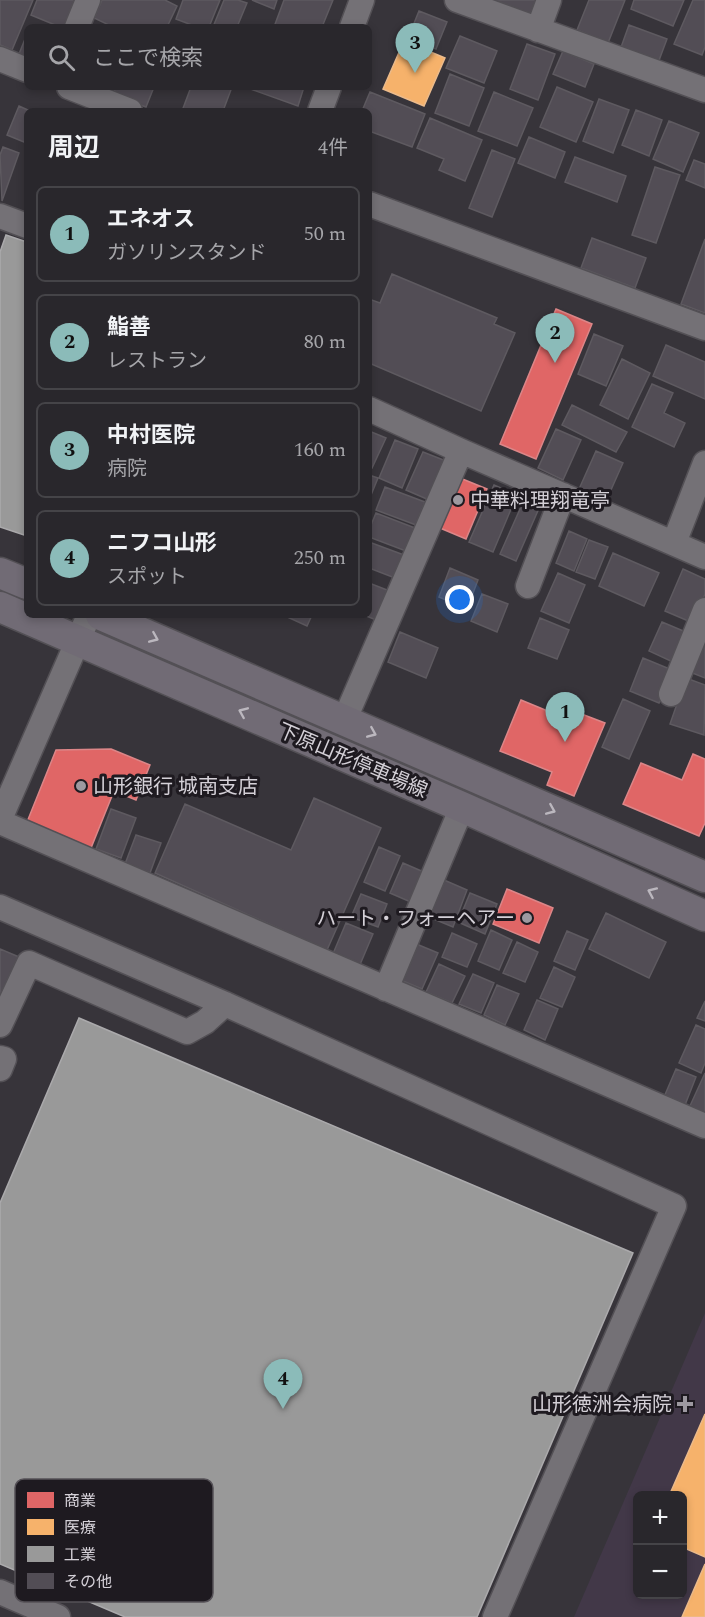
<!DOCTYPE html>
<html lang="ja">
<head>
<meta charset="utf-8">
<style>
  body { margin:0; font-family:Spectral,"Noto Sans JP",serif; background:#312f34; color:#f1f3f6 }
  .controls { position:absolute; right:18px; bottom:18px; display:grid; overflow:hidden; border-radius:9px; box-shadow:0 3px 9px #0003 }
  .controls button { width:54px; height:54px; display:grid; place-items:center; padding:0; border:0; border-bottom:2px solid #454448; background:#29272c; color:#f1f3f6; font:30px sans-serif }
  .you { position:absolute; left:460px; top:600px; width:21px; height:21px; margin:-15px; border:4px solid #fff; border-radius:50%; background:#1a73e8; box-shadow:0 0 0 9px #1a73e833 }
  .badge { display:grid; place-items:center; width:39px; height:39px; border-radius:50%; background:#8bbbb9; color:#111; font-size:20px; font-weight:700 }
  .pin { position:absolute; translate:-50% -50px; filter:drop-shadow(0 2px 3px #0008) }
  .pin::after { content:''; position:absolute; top:32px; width:21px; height:18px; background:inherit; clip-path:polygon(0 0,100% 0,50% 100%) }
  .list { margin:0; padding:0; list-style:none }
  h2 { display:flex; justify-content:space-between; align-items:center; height:78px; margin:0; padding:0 24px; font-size:26px }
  h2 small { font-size:20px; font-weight:400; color:#a5a5a9 }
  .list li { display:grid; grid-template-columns:39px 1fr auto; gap:18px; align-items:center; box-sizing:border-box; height:96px; margin:0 12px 12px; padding:0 12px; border:2px solid #454448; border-radius:9px }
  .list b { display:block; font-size:22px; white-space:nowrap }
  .list p { margin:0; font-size:20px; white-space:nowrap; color:#a5a5a9 }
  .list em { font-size:20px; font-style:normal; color:#a5a5a9 }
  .icon { flex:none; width:33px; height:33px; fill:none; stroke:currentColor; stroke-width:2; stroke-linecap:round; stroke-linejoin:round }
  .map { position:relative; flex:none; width:705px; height:1617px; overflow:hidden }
  .search { position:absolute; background:#29272c; box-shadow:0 3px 9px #0003; left:24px; top:24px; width:348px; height:66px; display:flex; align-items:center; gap:15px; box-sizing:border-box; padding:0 21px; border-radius:9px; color:#a5a5a9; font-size:22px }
  .panel { position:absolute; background:#29272c; box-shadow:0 3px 9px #0003; left:24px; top:108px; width:348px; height:510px; border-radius:9px }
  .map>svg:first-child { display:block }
</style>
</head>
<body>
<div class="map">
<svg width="705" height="1617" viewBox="0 0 705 1617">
  <rect width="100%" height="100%" fill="#37343a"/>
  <path fill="#423848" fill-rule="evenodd" d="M705 1313V1617H574ZM638 1496H682V1594H638Z"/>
  <path fill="#e06666" stroke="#dc8688" stroke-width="1.5" d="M556 309 592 324 536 459 500 444Z
    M460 478 487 489 466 539 440 528Z
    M521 700 567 719 571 710 605 723 574 796 547 785 552 772 500 751Z
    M111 749 150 765 136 800 114 791 91 848 27 822 56 750Z
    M693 754 705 759V823L699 836 623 804 641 763 682 780Z
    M507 889 553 908 539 943 493 924Z"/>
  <path fill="#f6b26b" stroke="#ecbb8b" stroke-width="1.5" d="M404 41 445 58 424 106 383 89Z
    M705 1414V1557L682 1547V1496H669Z
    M705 1564V1617H682Z"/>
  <path fill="#999" stroke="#abaaac" stroke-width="1.5" d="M6 235 27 242 25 258 27 259V536L0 527V252Z
    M79 1018 633 1253 477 1617H125L0 1564V1203Z"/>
  <path fill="#524d55" stroke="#5e5a60" stroke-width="1.5" d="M0 0H33L12 50 0 45Z
    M37 0H76L68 27H60L31 15Z
    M102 0H165L177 6 167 27H113L94 18Z
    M183 0H220L209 27H197L176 19Z
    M224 0H238L247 3 237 27H213Z
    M252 0H277L274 9Z
    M284 0H333L322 27H274Z
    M495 0H538L532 16 495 2Z
    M589 0H625L608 43 577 30Z
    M634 0H684L673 26 631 9Z
    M693 0H705V47L702 55 674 44Z
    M419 11 447 22 436 49 408 38Z
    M629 25 667 39 658 63 620 50Z
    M27 34V56L19 54Z
    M460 36 497 51 484 83 446 68Z
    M527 44 555 54 538 100 510 89Z
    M563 51 594 64 585 87 553 74Z
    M450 74 484 88 469 126 435 113Z
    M116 87H154L146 107 113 95Z
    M191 87H232L223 111H182Z
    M245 87H304L298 106Z
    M557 87 593 102 576 142 540 127Z
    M370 92 425 114 412 147 369 131V111H362Z
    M494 92 533 108 517 146 478 131Z
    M599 99 629 110 613 153 583 141Z
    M19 106 30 111H27V135L24 142 7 135Z
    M636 110 662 120 649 156 622 145Z
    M430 118 482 140 465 181 439 170 444 159 417 148Z
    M669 121 699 133 683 172 653 159Z
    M529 137 565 152 555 178 518 163Z
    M3 147 19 153 2 201 0 155Z
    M492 150 515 159 492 217 469 208Z
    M575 157 626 176 617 202 565 182Z
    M694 160 705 164V188L686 180Z
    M655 167 680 175 656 243 632 235Z
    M592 238 646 258 635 288 581 268Z
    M705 239V313L681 304Z
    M392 274 497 318 494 324 515 333 481 411 369 363V299L380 303Z
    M594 334 623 346 606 386 578 374Z
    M666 345 705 362V399L653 376Z
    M622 359 650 373 628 419 600 405Z
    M652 384 673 393 664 413 685 423 674 447 632 427Z
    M572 405 627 432 616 452 562 425Z
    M556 429 581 440 563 480 538 468Z
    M369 431 386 438 372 468 369 467Z
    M395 440 418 449 402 488 379 478Z
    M596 451 623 463 606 501 579 489Z
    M423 452 446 461 429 500 406 490Z
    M369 475 378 478 369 500Z
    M494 485 517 495 493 552 469 542Z
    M385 487 425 502 416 525 376 510Z
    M524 500 540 506 516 561 500 554Z
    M376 513 415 528 406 551 369 537V530Z
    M569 531 587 539 574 571 556 563Z
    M589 540 608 547 595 579 576 572Z
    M369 542 404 555 395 578 369 568Z
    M613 553 659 573 644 606 599 586Z
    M450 568 478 580 467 609 439 597Z
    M683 569 705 579V594L693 623 665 611Z
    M558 573 585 585 569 623 541 611Z
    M369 583 387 590 376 620 364 615H369Z
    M482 594 508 604 497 632 471 621Z
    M283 615H312L307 626Z
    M540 618 569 630 557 659 528 648Z
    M662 622 688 633 675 663 649 651Z
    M400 632 438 648 426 678 388 662Z
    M702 642 705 644V678L690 672Z
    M643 658 672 670 659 703 630 691Z
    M686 678 705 685 704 735 670 724Z
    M623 699 650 711 629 759 602 747Z
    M314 798 381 828 327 950 155 873 185 804 291 850Z
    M111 809 136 818 121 858 96 849Z
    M136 835 161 843 150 873 125 864Z
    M379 847 400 856 385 891 364 882Z
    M403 863 426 873 413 903 390 893Z
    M444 880 467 890 453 927 429 917Z
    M470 893 497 904 485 934 458 922Z
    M361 894 387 904 378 927 351 917Z
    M606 913 666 942 649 978 589 949Z
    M346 923 373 934 359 967 332 956Z
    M491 930 512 940 499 970 478 961Z
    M567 931 588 940 575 970 554 961Z
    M452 933 477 944 467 967 442 957Z
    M517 942 538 952 525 982 503 973Z
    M414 943 438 953 422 989 398 979Z
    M0 949 19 957 2 993 0 992Z
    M439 964 465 976 452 1003 426 992Z
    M554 967 575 977 562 1007 540 998Z
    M473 974 494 983 481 1013 459 1004Z
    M497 985 519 994 505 1025 484 1015Z
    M537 1000 558 1009 545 1040 524 1030Z
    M705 1001V1021L697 1018Z
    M696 1025 705 1029V1063L701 1073 679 1063Z
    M676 1069 696 1077 685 1105 664 1097Z
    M705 1073V1115L689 1108Z"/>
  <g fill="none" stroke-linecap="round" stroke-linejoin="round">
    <defs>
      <path id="minor" d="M457 0 705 90
        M77 27 88 0
        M352 27 362 0
        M538 30 549 0
        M0 59 27 70
        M69 87 130 111
        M320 111 329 87
        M369 204 705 328
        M0 216 27 226
        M369 409 461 451 705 557
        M674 543 705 463
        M528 586 563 495
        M671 694 705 610
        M344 721 461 451
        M0 819 89 615
        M0 822 705 1126
        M0 907 225 1004 674 1206 495 1617
        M386 989 462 807
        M0 1025 29 963 187 1032 205 1022 225 1004
        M0 1058 4 1059 0 1069
        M0 1592 58 1617"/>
      <path id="major" d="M0 573 27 584
        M0 607 462 807 705 916
        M101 615 705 877"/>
    </defs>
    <use href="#minor" stroke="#535055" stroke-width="27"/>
    <use href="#major" stroke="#535055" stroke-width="33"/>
    <use href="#minor" stroke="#747176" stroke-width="24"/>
    <use href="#major" stroke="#716b75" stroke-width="30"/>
  </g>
  <defs><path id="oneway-chevron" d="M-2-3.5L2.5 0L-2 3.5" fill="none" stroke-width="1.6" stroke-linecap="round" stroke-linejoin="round" transform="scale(1.5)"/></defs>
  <g stroke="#bbb7be">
    <use href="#oneway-chevron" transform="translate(154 638) rotate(23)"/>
    <use href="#oneway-chevron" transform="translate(243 712) rotate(-157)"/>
    <use href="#oneway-chevron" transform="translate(372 733) rotate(23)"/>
    <use href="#oneway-chevron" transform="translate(551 810) rotate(23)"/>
    <use href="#oneway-chevron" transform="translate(652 892) rotate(-156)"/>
  </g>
  <g fill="#9d99a0" stroke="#1e1a20" stroke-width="2">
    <circle cx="458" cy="500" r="6"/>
    <circle cx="81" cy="786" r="6"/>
    <circle cx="527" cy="918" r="6"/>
    <path d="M682 1395h6v6h6v6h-6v6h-6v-6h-6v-6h6z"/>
  </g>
  <g text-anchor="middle" stroke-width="6" stroke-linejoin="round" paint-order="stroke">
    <g font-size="20" fill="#d4d0d7" stroke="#1e1a20" text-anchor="start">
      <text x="470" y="507">中華料理翔竜亭</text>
      <text x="93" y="793">山形銀行 城南支店</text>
      <text x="515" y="925" text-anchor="end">ハート・フォーヘアー</text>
      <text x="672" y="1411" text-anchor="end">山形徳洲会病院</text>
    </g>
    <g font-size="20" fill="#d4d0d7" stroke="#1e1a20">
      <text transform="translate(353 760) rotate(23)" y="7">下原山形停車場線</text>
    </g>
  </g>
  <rect x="15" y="1479" width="198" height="123" rx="9" fill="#1e1a20" stroke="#555157" stroke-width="1.5"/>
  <rect x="27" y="1492" width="27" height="16" fill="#e06666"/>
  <rect x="27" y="1519" width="27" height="16" fill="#f6b26b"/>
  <rect x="27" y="1546" width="27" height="16" fill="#999"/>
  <rect x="27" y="1573" width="27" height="16" fill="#524d55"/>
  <g font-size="16" fill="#d4d0d7">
    <text x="64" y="1506">商業</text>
    <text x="64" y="1533">医療</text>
    <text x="64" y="1560">工業</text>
    <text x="64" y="1587">その他</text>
  </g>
</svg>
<div class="controls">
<button>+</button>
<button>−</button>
</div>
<div class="you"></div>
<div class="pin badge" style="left:565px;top:742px">1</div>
<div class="pin badge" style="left:555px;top:363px">2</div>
<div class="pin badge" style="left:415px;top:73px">3</div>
<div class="pin badge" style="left:283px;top:1409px">4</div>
<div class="search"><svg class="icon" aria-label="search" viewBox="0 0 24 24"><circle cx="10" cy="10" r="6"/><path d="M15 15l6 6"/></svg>ここで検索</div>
<section class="panel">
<h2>周辺<small>4件</small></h2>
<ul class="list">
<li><span class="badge">1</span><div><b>エネオス</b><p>ガソリンスタンド</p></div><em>50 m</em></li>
<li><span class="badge">2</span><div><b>鮨善</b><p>レストラン</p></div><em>80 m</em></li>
<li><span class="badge">3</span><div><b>中村医院</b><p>病院</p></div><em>160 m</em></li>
<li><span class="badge">4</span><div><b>ニフコ山形</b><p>スポット</p></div><em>250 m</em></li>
</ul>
</section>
</div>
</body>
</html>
